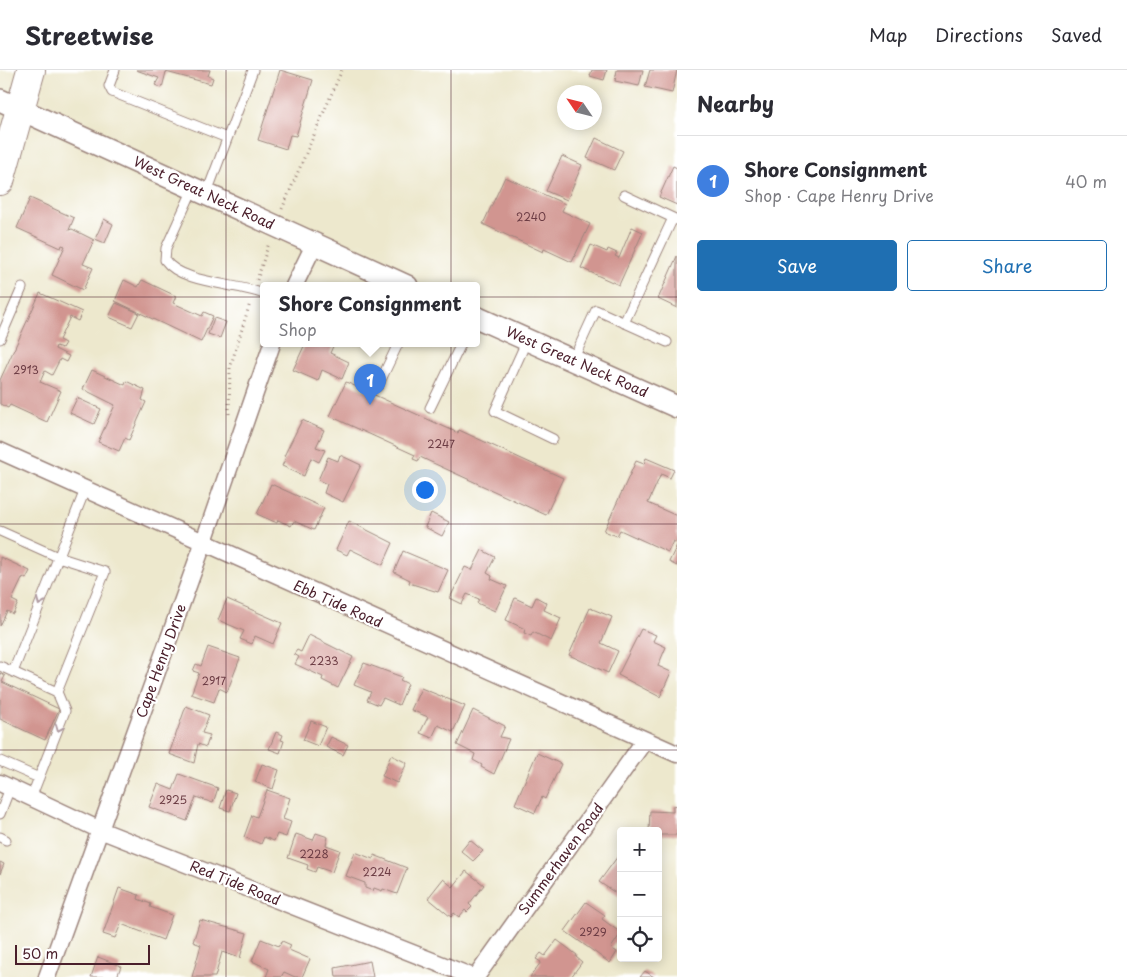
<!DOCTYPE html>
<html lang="en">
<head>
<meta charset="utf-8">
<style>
  body { margin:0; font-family:"Playpen Sans",sans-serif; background:#f2f2f3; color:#2b2b33 }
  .controls { position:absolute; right:15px; bottom:15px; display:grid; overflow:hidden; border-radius:5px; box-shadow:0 2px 12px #0003 }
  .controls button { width:45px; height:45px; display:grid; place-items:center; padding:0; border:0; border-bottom:1px solid #e1e1e2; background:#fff; color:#2b2b33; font:25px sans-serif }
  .compass { position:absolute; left:557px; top:15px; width:45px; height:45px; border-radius:50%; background:#fff; box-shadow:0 2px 12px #0003; rotate:305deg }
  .scale { position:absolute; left:15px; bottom:12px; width:135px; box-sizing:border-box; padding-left:5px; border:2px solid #4a1f2b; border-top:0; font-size:14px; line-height:18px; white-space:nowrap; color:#4a1f2b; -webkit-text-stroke:4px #fff; paint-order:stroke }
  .you { position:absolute; left:424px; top:419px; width:18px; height:18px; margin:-12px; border:4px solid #fff; border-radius:50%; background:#1a73e8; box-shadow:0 0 0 8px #1a73e833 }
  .badge { display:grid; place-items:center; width:32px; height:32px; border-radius:50%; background:#1f6fb2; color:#fff; font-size:16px; font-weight:700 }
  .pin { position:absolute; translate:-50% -41px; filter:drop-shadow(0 1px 2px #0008) }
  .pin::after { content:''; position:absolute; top:26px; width:18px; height:15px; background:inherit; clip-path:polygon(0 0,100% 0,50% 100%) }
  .popup { position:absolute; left:260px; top:212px; width:220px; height:65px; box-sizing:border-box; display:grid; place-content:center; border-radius:5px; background:#fff; filter:drop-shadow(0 1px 4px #0005); font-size:16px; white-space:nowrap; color:#7c7c81 }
  .popup b { font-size:19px; color:#2b2b33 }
  .popup::after { content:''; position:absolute; left:50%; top:100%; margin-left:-10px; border:10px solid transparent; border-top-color:#fff }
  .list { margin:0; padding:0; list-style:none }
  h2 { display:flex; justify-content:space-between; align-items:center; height:65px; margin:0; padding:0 20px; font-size:21px }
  h2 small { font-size:16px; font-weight:400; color:#7c7c81 }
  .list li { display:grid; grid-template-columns:32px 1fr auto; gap:15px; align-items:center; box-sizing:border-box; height:90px; padding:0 20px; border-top:1px solid #e1e1e2 }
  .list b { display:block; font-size:19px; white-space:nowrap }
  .list p { margin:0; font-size:16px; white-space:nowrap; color:#7c7c81 }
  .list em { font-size:16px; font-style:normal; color:#7c7c81 }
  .actions { display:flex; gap:10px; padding:15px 20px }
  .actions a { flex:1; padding:11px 0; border:1px solid #1f6fb2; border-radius:5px; text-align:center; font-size:18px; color:#1f6fb2 }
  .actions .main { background:#1f6fb2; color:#fff }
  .icon { flex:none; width:28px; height:28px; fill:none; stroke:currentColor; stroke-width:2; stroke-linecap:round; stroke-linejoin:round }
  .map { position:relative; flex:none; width:677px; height:907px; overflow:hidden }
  header { display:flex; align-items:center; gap:30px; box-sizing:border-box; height:70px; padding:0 25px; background:#fff; border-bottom:1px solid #e1e1e2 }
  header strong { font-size:24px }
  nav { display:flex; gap:28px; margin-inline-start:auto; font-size:18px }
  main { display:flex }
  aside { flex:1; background:#fff }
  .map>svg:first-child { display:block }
</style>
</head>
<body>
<header>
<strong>Streetwise</strong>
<nav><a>Map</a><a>Directions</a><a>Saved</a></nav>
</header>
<main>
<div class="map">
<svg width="677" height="907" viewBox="0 0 677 907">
  <rect width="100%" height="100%" fill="#fff"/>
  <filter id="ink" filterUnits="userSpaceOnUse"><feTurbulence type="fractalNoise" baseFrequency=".02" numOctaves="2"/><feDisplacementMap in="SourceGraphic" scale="10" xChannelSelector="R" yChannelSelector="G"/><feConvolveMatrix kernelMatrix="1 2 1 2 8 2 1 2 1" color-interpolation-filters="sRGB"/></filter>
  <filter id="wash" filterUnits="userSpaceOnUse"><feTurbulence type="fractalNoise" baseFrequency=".0096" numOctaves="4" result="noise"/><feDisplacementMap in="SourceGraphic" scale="20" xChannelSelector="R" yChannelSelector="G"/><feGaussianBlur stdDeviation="1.12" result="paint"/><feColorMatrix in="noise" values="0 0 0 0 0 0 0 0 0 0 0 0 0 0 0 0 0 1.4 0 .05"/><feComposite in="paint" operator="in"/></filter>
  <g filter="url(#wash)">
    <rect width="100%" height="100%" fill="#ede8cd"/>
    <g id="blocks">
      <path fill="#d19590" d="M136 0H210L208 6 213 8 211 14 166 2 162 18 155 15 159 8Z
        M280 0 313 10 296 66 290 65 286 79 258 70Z
        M592 0H607L604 10 590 6Z
        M617 0H643L639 16 615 11Z
        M650 0H677L672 23 645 17Z
        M596 68 623 81 614 100 587 88Z
        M562 86 582 95 567 130 546 121Z
        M673 96 677 98V135L659 127Z
        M505 107 565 134 562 141 590 154 572 192 544 179 543 182 483 154Z
        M30 128 74 148 69 160 72 159 94 170 83 194 93 198 83 220 52 205 65 176 62 175 61 178 17 158Z
        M104 149 113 154 105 173 95 169Z
        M632 157 643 162 619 215 581 198 591 175 607 182 608 179 617 183 615 186 619 188Z
        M677 186V238L658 229Z
        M124 210 138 217 142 210 176 226 173 233 202 246 204 242 213 246 201 272 115 231Z
        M40 223 82 242 78 251 70 247 59 270 65 273 62 278 56 276 55 279 69 286 66 292 60 289 52 305 45 301 40 312 61 321 47 352 10 335 8 338 0 334V310Z
        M116 233 139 243 132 257 109 247Z
        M214 248 226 252 220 268 208 264Z
        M305 274H334L330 283 349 292 342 309 322 300 318 311 293 300Z
        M92 300 125 315 126 311 145 320 142 330 146 332 129 370 125 368 119 381 98 372 115 335 83 319Z
        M346 312 458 363 459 360 563 408 546 445 420 387 418 391 413 389 415 385 330 346Z
        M77 328 101 339 94 354 70 343Z
        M302 350 324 360 316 377 325 380 319 392 311 388 304 406 282 396 286 387 284 386Z
        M340 385 361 395 343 432 324 423 327 414 318 410 328 387 338 391Z
        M646 388 674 400 670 408 661 404 648 433 677 446V473L673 471 668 482 620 460 617 466 604 461 636 391 644 394Z
        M271 414 324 438 314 460 294 451 291 456 278 450 277 453 257 444Z
        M431 443 449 452 442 466 425 457Z
        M349 451 393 473 383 495 350 479 347 485 336 480Z
        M677 475V496L669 492Z
        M482 480 495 487 487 503 492 506 491 509 507 516 495 541 477 533 479 529 467 524 462 534 450 528 465 497 472 500Z
        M403 481 448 500 438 522 409 513 410 510 394 502Z
        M0 487 30 501 26 509 23 507 12 530 18 533 13 544 7 541 0 556Z
        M536 527 547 533 544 540 561 548 551 571 533 562 531 566 524 563 525 559 506 550 515 528 532 536Z
        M227 529 282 553 273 574 255 566 252 574 240 569 244 561 218 550Z
        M590 538 612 547 601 573 618 581 608 603 569 585Z
        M641 559 656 565 653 571 666 577 658 596 671 602 660 627 618 605Z
        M309 565 353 587 338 618 322 610 323 607 295 594 299 587 294 584 297 580 301 582Z
        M208 577 240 588 227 622 219 618 214 632 191 624 199 603 193 601 196 594 201 596Z
        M364 593 402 607 400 610 408 614 399 635 383 628 379 635 367 630 371 622 354 615Z
        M0 603 5 606 2 612 59 639 45 670 0 649Z
        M421 618 465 636 453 662 438 655 432 668 420 663 428 647 411 640Z
        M186 636 209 645 202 663 210 665 206 677 198 674 194 693 169 684Z
        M473 640 505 656 500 667 509 669 494 704 481 697 482 695 473 690 475 684 457 675Z
        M311 651 326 657 318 676 303 670Z
        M276 662 283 665 281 670 284 671 280 683 269 679Z
        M331 667 348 675 343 685 326 677Z
        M537 683 561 694 545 729 542 727 535 743 515 734Z
        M391 685 407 693 397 713 382 706Z
        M262 694 279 700 273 719 255 712Z
        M179 704 218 718 213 733 196 727 187 751 149 737 158 714 173 720Z
        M226 720 236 723 230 741 220 738Z
        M267 720 290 728 283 749 291 752 286 767 277 764 274 771 264 767 261 774 244 767 252 745 257 747Z
        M673 735 677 736V765H658V761H649L650 741 673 742Z
        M316 763 328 767 326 775 340 780 332 802 317 797 315 802 307 799 308 795 288 788 296 764 313 770Z
        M470 770 483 781 473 791 461 781Z
        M355 782 373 789 374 785 407 798 397 824 383 819 382 821 374 818 373 821 365 818V813L346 806Z
        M621 782V825L620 826 599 812Z
        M0 792 4 794 0 804Z
        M466 801 484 815 469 834 472 837 467 842 465 840 459 847 454 843 451 847 428 828 443 809 453 817Z
        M119 818 139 825 138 829 151 834 150 837 172 845 163 870 121 854 115 868 103 864Z
        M586 832 605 845 602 849 621 863 611 878 617 882 610 893 565 861Z
        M200 850 247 863 240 888 222 882 215 907H192L201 875 193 872Z
        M261 869 279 876 282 871 291 875 289 880 310 889 302 907H295L284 902 281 907H266L269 899 252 891Z
        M557 870 577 885 576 887 582 892 571 907H530L541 892 536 889 541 883 545 886Z
        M98 887 121 896 117 907H91Z
        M370 891 373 907H336L335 898Z
        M645 901 654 907H640Z"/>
    </g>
  </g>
  <g filter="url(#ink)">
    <use href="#blocks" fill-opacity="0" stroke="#9c847c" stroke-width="1"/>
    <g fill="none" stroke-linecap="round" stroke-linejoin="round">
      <defs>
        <path id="service" d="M115 0 109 16 112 22 227 68
          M193 119 166 178 165 190C182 214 237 213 264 224
          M206 125 253 0
          M624 125 673 148
          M624 253 673 148 677 150
          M0 269 22 218
          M527 270 495 341 553 369
          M573 290 596 240 667 272
          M378 316 398 274
          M430 338 461 274
          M0 461 58 487 105 502 57 622
          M0 596 57 622 65 641 31 728
          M13 602 85 420
          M0 691 39 708
          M0 744 10 718
          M0 767 6 770"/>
        <path id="minor" d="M294 216 314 175
          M0 381 677 684
          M0 713 100 760 473 907
          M47 907 203 474 272 274
          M476 907 645 670"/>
        <path id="tertiary" d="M0 30 407 216
          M476 247 677 337"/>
        <path id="trunk" d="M0 111 31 0"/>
      </defs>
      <use href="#service" stroke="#9c847c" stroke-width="11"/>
      <use href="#minor" stroke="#9c847c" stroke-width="19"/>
      <use href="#tertiary" stroke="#9c847c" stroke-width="24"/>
      <use href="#trunk" stroke="#9c847c" stroke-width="30"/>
      <path stroke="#9c847c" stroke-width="3" stroke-dasharray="1 4" stroke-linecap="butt" d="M282 139 342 0
        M257 210 269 173
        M229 344 230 298 250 233"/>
      <use href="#service" stroke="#fff" stroke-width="9"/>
      <use href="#minor" stroke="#fff" stroke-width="16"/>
      <use href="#tertiary" stroke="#fff" stroke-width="21"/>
      <use href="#trunk" stroke="#fff" stroke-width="28"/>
    </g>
    <defs><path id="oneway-chevron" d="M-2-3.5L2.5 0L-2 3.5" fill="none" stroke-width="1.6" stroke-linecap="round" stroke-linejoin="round" transform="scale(1.25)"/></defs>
    <g stroke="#ae9aa0">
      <use href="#oneway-chevron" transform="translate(40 532) rotate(112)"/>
      <use href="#oneway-chevron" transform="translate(59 658) rotate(112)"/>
    </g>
  </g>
  <path fill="none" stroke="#4a1f2b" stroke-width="1" stroke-opacity="0.55" d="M226 0V907M451 0V907M0 227H677M0 454H677M0 680H677"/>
  <g text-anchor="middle" stroke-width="4.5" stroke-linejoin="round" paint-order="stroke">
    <g font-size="11" fill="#6c3c44">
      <text x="531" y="151">2240</text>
      <text x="26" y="304">2913</text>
      <text x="441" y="378">2247</text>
      <text x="324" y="595">2233</text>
      <text x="214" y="615">2917</text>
      <text x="173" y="734">2925</text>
      <text x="314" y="788">2228</text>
      <text x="377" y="806">2224</text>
      <text x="593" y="866">2929</text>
    </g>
    <g font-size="14" fill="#4a1f2b" stroke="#fff">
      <text transform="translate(204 123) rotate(25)" y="5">West Great Neck Road</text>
      <text transform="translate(577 292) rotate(24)" y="5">West Great Neck Road</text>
      <text transform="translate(338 534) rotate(24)" y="5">Ebb Tide Road</text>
      <text transform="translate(161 591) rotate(-70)" y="5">Cape Henry Drive</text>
      <text transform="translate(561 789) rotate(-54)" y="5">Summerhaven Road</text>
      <text transform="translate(235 813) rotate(22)" y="5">Red Tide Road</text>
    </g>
  </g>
</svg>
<div class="controls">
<button>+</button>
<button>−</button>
<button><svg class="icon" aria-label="locate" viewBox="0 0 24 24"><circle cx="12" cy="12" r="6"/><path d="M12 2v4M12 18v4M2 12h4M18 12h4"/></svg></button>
</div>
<svg class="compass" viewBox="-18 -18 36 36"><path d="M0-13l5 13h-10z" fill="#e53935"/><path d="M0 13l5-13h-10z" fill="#7c7c81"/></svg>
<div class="scale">50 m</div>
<div class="you"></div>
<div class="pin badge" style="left:370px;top:335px;background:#3f7fe0">1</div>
<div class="popup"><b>Shore Consignment</b>Shop</div>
</div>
<aside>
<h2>Nearby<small></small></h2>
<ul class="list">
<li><span class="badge" style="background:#3f7fe0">1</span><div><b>Shore Consignment</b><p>Shop · Cape Henry Drive</p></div><em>40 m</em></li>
</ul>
<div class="actions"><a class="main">Save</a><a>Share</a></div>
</aside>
</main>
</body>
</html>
